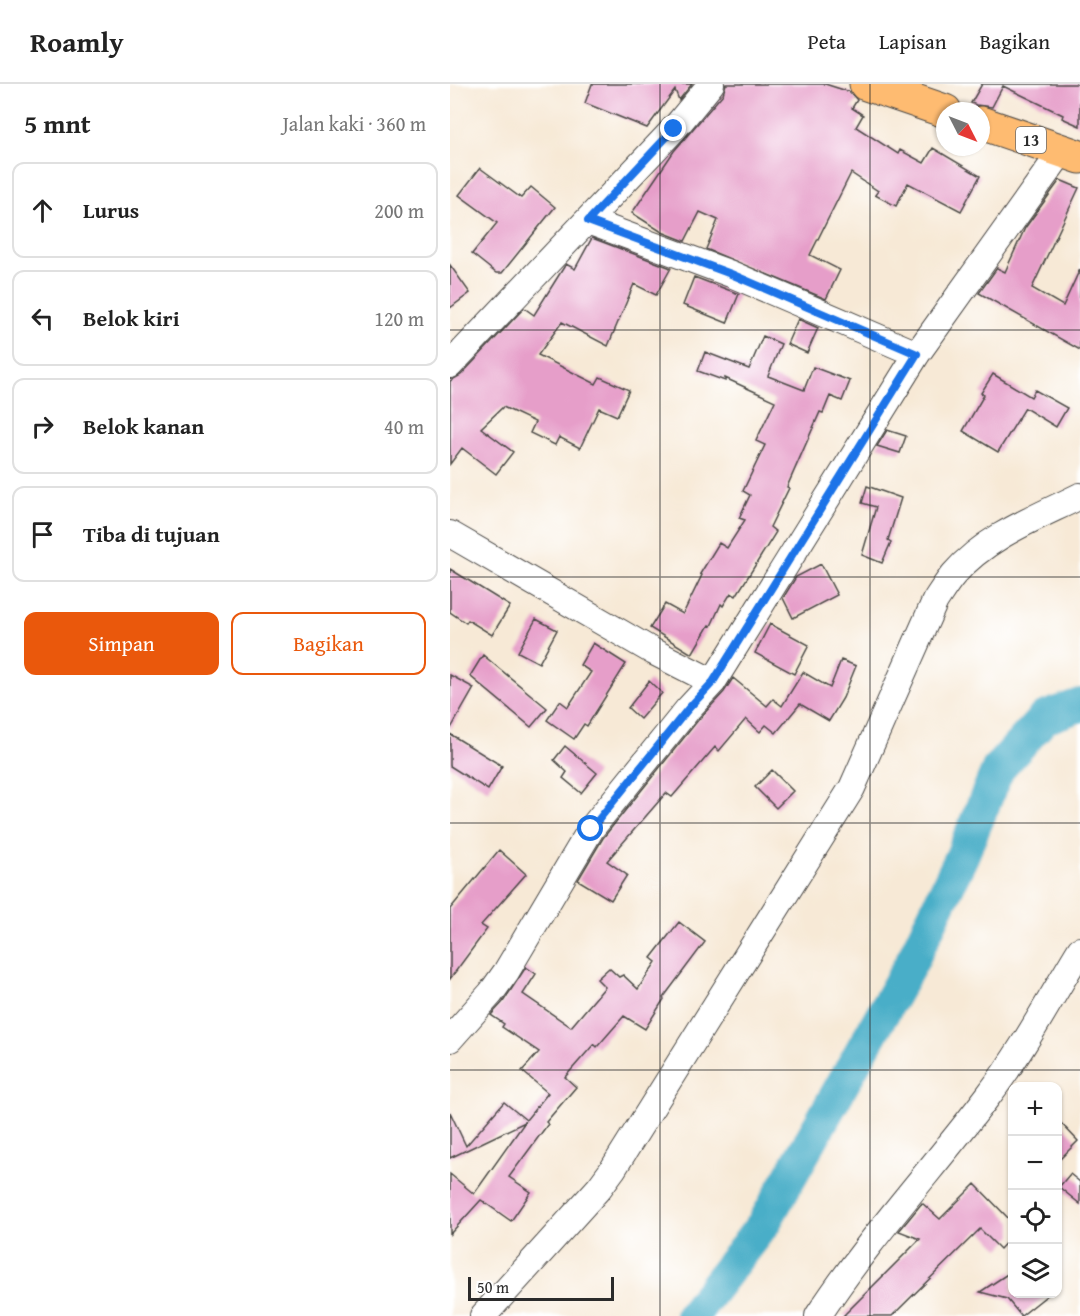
<!DOCTYPE html>
<html lang="id">
<head>
<meta charset="utf-8">
<style>
  body { margin:0; font-family:"Gentium Book Plus",serif; background:#f6f6f6; color:#222 }
  .controls { position:absolute; right:18px; bottom:18px; display:grid; overflow:hidden; border-radius:12px; box-shadow:0 2px 4px #0004 }
  .controls button { width:54px; height:54px; display:grid; place-items:center; padding:0; border:0; border-bottom:2px solid #e0e0e0; background:#fff; color:#222; font:30px sans-serif }
  .compass { position:absolute; left:486px; top:18px; width:54px; height:54px; border-radius:50%; background:#fff; box-shadow:0 2px 4px #0004; rotate:132deg }
  .scale { position:absolute; left:18px; bottom:15px; width:146px; box-sizing:border-box; padding-left:6px; border:3px solid #2b2b2b; border-top:0; font-size:16px; line-height:21px; white-space:nowrap; color:#2b2b2b; -webkit-text-stroke:4px #fff; paint-order:stroke }
  .stop { position:absolute; width:18px; height:18px; margin:-14px; border:4px solid #1a73e8; border-radius:50%; background:#fff }
  .stop.end { background:#1a73e8; border-color:#fff; box-shadow:0 2px 6px #0008 }
  .list { margin:0; padding:0; list-style:none }
  h2 { display:flex; justify-content:space-between; align-items:center; height:78px; margin:0; padding:0 24px; font-size:26px }
  h2 small { font-size:20px; font-weight:400; color:#767676 }
  .list li { display:grid; grid-template-columns:39px 1fr auto; gap:18px; align-items:center; box-sizing:border-box; height:96px; margin:0 12px 12px; padding:0 12px; border:2px solid #e0e0e0; border-radius:12px }
  .list b { display:block; font-size:22px; white-space:nowrap }
  .list em { font-size:20px; font-style:normal; color:#767676 }
  .actions { display:flex; gap:12px; padding:18px 24px }
  .actions a { flex:1; padding:14px 0; border:2px solid #ea580c; border-radius:12px; text-align:center; font-size:21px; color:#ea580c }
  .actions .main { background:#ea580c; color:#fff }
  .icon { flex:none; width:33px; height:33px; fill:none; stroke:currentColor; stroke-width:2; stroke-linecap:round; stroke-linejoin:round }
  .map { position:relative; flex:none; width:630px; height:1232px; overflow:hidden }
  header { display:flex; align-items:center; gap:36px; box-sizing:border-box; height:84px; padding:0 30px; background:#fff; border-bottom:2px solid #e0e0e0 }
  header strong { font-size:28px }
  nav { display:flex; gap:33px; margin-inline-start:auto; font-size:21px }
  main { display:flex }
  aside { flex:1; background:#fff }
  .map>svg:first-child { display:block }
</style>
</head>
<body>
<header>
<strong>Roamly</strong>
<nav><a>Peta</a><a>Lapisan</a><a>Bagikan</a></nav>
</header>
<main>
<aside>
<h2>5 mnt<small>Jalan kaki · 360 m</small></h2>
<ul class="list">
<li><svg class="icon" aria-label="ahead" viewBox="0 0 24 24"><path d="M12 20V5M6 11l6-6 6 6"/></svg><div><b>Lurus</b></div><em>200 m</em></li>
<li><svg class="icon" aria-label="left" viewBox="0 0 24 24"><path d="M17 20v-9H6M10 6l-5 5 5 5"/></svg><div><b>Belok kiri</b></div><em>120 m</em></li>
<li><svg class="icon" aria-label="right" viewBox="0 0 24 24"><path d="M7 20v-9h11M14 6l5 5-5 5"/></svg><div><b>Belok kanan</b></div><em>40 m</em></li>
<li><svg class="icon" aria-label="arrive" viewBox="0 0 24 24"><path d="M6 21V4h12l-3 4 3 4H6"/></svg><div><b>Tiba di tujuan</b></div></li>
</ul>
<div class="actions"><a class="main">Simpan</a><a>Bagikan</a></div>
</aside>
<div class="map">
<svg width="630" height="1232" viewBox="0 0 630 1232">
  <rect width="100%" height="100%" fill="#fff"/>
  <filter id="ink" filterUnits="userSpaceOnUse"><feTurbulence type="fractalNoise" baseFrequency=".0167" numOctaves="2"/><feDisplacementMap in="SourceGraphic" scale="12" xChannelSelector="R" yChannelSelector="G"/><feConvolveMatrix kernelMatrix="1 2 1 2 8 2 1 2 1" color-interpolation-filters="sRGB"/></filter>
  <filter id="wash" filterUnits="userSpaceOnUse"><feTurbulence type="fractalNoise" baseFrequency=".008" numOctaves="4" result="noise"/><feDisplacementMap in="SourceGraphic" scale="24" xChannelSelector="R" yChannelSelector="G"/><feGaussianBlur stdDeviation="1.35" result="paint"/><feColorMatrix in="noise" values="0 0 0 0 0 0 0 0 0 0 0 0 0 0 0 0 0 1.4 0 .05"/><feComposite in="paint" operator="in"/></filter>
  <g filter="url(#wash)">
    <rect width="100%" height="100%" fill="#f7e9d6"/>
    <g fill="none" stroke-linecap="round" stroke-linejoin="round">
      <path stroke="#49aec8" stroke-width="34" d="M242 1232 314 1139 461 879 512 772 548 685 594 634 630 621"/>
    </g>
    <g id="blocks">
      <path fill="#e69ec9" d="M142 0H242L229 16 225 6 197 44 135 19Z
        M276 0H375L400 8 407 16 402 24 413 31 406 43 448 70 450 66 474 79 483 64 530 92 511 127 458 99 446 122 425 111 428 107 401 89 360 171 390 186 376 215 256 165 268 136 250 128 235 157 212 148 182 129 224 67 273 10Z
        M532 0H630V42L612 34 613 31 553 2 542 23 526 21 521 19Z
        M30 84 71 114 81 103 105 123 52 189H46L22 170 47 139 9 111Z
        M610 96 629 104 582 204 613 222 630 185V266L529 209 547 184 555 188 575 144Z
        M142 154 221 184 206 211 184 200 158 262 112 238 88 271 146 300 150 293 179 306 167 332 149 324 130 364 109 353 105 361 80 349 85 338 53 323 31 344 63 368 46 390 12 364 0 380V297L11 291 74 224 84 231 114 183 116 180 125 185Z
        M0 181 20 209 0 224Z
        M244 193 289 210 277 239 233 221Z
        M348 235 368 244 357 269 337 260Z
        M313 252 331 260 318 292 354 306 363 283 400 297 392 317 380 312 373 329 370 328 337 403 339 404 320 443 326 448 286 512 281 509 273 522 271 520 261 542 259 541 242 570 200 544 215 520 233 530 252 491 250 490 269 459 277 464 295 436 289 434 300 411 293 407 315 361 306 357 325 317 275 294V297L248 287 255 268 299 285Z
        M543 290 581 313 585 306 617 324 606 343 575 324 548 368 513 347 534 311 531 309Z
        M437 346 456 352 450 369 427 362Z
        M417 402 451 414 438 456 441 458 432 479 412 471 426 423 412 419Z
        M371 480 387 511 343 534 333 514 346 493Z
        M0 485 60 522 42 551 18 536 16 539 0 528Z
        M86 535 107 546 89 579 68 568Z
        M320 540 359 561 344 590 305 569Z
        M143 559 176 580 137 642 134 640 124 655 97 636 110 617 118 623 141 588 130 581Z
        M33 571 97 624 81 643 20 592Z
        M391 576 406 582 393 614 379 637 350 620 326 649 316 641 310 648 296 635 269 667 265 663 222 713 216 709 157 777 177 791 161 816 128 796 153 754 249 635 274 608 283 594 317 622 323 615 332 622 353 588 380 604Z
        M0 591 24 604 0 646Z
        M199 597 212 609 190 635 178 624Z
        M0 650 52 682 38 706 0 682Z
        M115 662 147 689 131 709 113 694 117 688 104 676Z
        M322 686 343 707 326 724 305 703Z
        M49 766 76 790 31 841 37 845 0 895V825Z
        M229 838 255 858 213 914 214 915 195 945 174 932 147 963 144 960 115 993 126 1003 96 1038 98 1040 59 1093 81 1108 61 1137 31 1116 0 1150V1090L24 1110 75 1038 0 1074V1028L16 1062 54 1018 76 1036 98 1009 72 987 89 968 52 943 54 940 41 931 53 918 76 883 86 890 73 910 121 943 155 903 147 895 159 884 169 893 173 891 188 905 206 878 201 874Z
        M608 1036 628 1057 608 1077Z
        M620 1090 630 1098V1120L609 1103Z
        M525 1100 562 1138V1152L550 1165 530 1145 442 1232H393L470 1155 449 1147 472 1119 490 1135Z
        M562 1187V1209H600L571 1232 557 1215 530 1208Z"/>
    </g>
  </g>
  <g filter="url(#ink)">
    <use href="#blocks" fill-opacity="0" stroke="#4a4845" stroke-width="1.5"/>
    <g fill="none" stroke-linecap="round" stroke-linejoin="round">
      <defs>
        <path id="minor" d="M138 137 281 190 467 270
          M0 281 224 45 261 0
          M0 450 204 568 263 598
          M0 955 41 909 56 888 141 745 238 625 263 598 467 270 612 67
          M33 1232 149 1104 163 1085 402 704 485 517C491 508 497 498 504 490 537 452 586 434 630 412
          M368 1232C419 1154 482 1086 538 1012 573 966 600 915 630 866"/>
        <path id="highway" d="M416 0 495 27
          M531 39 630 73"/>
      </defs>
      <use href="#minor" stroke="#4a4845" stroke-width="28"/>
      <use href="#highway" stroke="#4a4845" stroke-width="35"/>
      <use href="#minor" stroke="#fff" stroke-width="26"/>
      <use href="#highway" stroke="#febb71" stroke-width="33"/>
    </g>
  </g>
  <g fill="none" stroke-linecap="round" stroke-linejoin="round" filter="url(#ink)">
    <path stroke="#1a73e8" stroke-width="8" d="M141 745 238 625 263 598 467 270 281 190 138 137 224 45"/>
  </g>
  <path fill="none" stroke="#2b2b2b" stroke-width="1.5" stroke-opacity="0.55" d="M210 0V1232M420 0V1232M0 246H630M0 493H630M0 739H630M0 986H630"/>
  <g text-anchor="middle" stroke-width="4.5" stroke-linejoin="round" paint-order="stroke">
    <rect fill="#fff" stroke="#6b6b6b" stroke-width="1.5" x="566" y="43" width="30" height="26" rx="4.5"/>
    <g font-size="16" font-weight="bold" fill="#2b2b2b">
      <text x="581" y="62">13</text>
    </g>
  </g>
</svg>
<div class="controls">
<button>+</button>
<button>−</button>
<button><svg class="icon" aria-label="locate" viewBox="0 0 24 24"><circle cx="12" cy="12" r="6"/><path d="M12 2v4M12 18v4M2 12h4M18 12h4"/></svg></button>
<button><svg class="icon" aria-label="layers" viewBox="0 0 24 24"><path d="M12 4l9 5-9 5-9-5zM3 14l9 5 9-5"/></svg></button>
</div>
<svg class="compass" viewBox="-18 -18 36 36"><path d="M0-13l5 13h-10z" fill="#e53935"/><path d="M0 13l5-13h-10z" fill="#767676"/></svg>
<div class="scale">50 m</div>
<div class="stop" style="left:141px;top:745px"></div>
<div class="stop end" style="left:224px;top:45px"></div>
</div>
</main>
</body>
</html>
